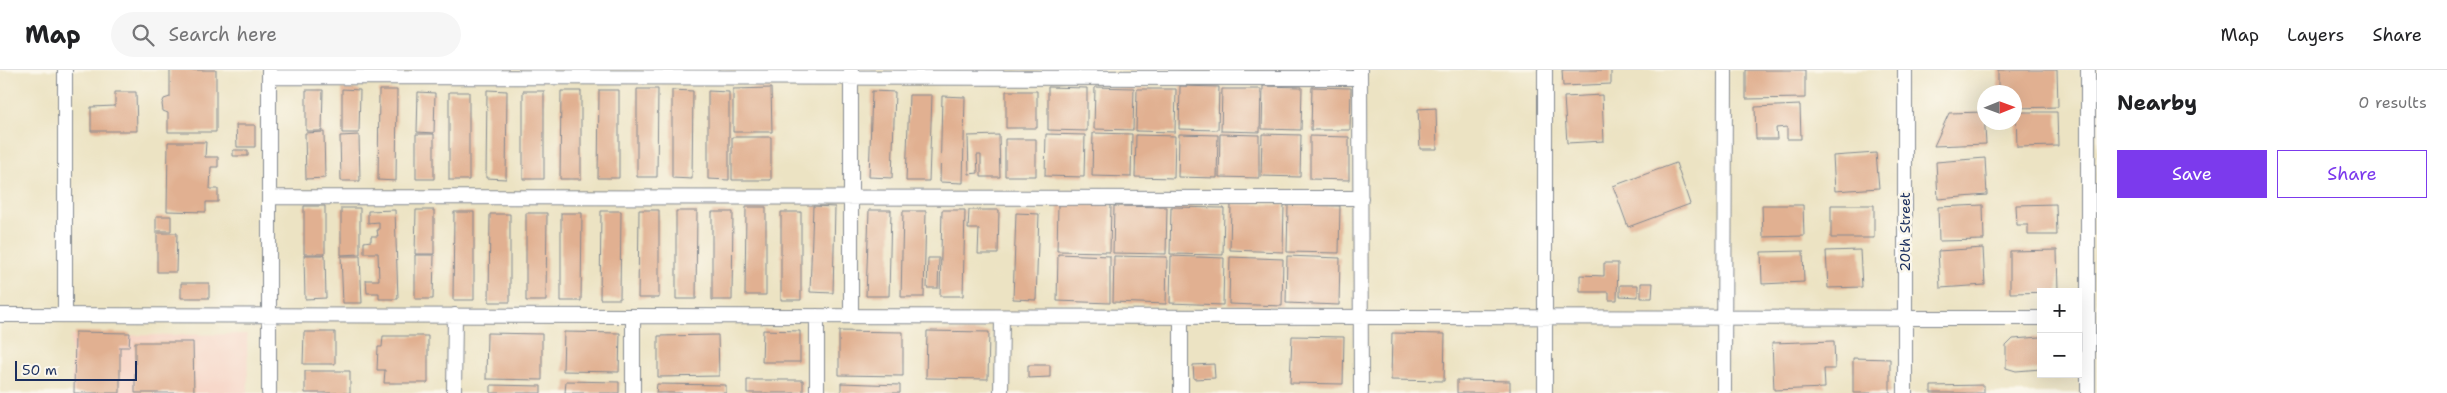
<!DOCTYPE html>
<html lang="en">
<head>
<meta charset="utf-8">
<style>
  body { margin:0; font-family:"Shantell Sans",sans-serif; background:#f6f6f6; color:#202124 }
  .controls { position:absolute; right:15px; bottom:15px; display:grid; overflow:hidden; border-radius:0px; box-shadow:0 5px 20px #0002 }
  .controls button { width:45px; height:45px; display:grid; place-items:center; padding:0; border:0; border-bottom:1px solid #e0e0e0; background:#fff; color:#202124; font:25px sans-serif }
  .compass { position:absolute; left:1977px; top:15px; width:45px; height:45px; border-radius:50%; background:#fff; box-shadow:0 5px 20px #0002; rotate:89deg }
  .scale { position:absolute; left:15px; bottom:12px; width:122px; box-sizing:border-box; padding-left:5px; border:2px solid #1b2f5e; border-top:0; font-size:14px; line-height:18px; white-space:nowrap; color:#1b2f5e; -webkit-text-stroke:4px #fbf7ec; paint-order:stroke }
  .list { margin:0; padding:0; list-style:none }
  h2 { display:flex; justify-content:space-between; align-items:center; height:65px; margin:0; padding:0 20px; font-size:21px }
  h2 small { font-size:16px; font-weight:400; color:#757577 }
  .actions { display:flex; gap:10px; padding:15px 20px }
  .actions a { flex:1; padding:11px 0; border:1px solid #7c3aed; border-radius:0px; text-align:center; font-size:18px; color:#7c3aed }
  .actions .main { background:#7c3aed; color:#fff }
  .icon { flex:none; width:28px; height:28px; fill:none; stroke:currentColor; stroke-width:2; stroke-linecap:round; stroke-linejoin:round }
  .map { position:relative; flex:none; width:2097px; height:323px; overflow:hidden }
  header { display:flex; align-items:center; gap:30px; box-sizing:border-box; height:70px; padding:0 25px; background:#fff; border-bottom:1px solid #e0e0e0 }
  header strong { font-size:24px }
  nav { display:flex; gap:28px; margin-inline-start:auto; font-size:18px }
  .search { width:350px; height:45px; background:#f6f6f6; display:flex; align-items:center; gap:12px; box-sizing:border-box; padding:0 18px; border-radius:28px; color:#757577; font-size:19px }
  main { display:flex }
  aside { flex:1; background:#fff }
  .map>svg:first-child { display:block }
</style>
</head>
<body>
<header>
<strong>Map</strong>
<div class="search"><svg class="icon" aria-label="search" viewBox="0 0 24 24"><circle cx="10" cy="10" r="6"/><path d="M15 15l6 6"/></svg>Search here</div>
<nav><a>Map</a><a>Layers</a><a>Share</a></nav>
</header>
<main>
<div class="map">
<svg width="2097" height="323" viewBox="0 0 2097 323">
  <rect width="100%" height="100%" fill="#fbf7ec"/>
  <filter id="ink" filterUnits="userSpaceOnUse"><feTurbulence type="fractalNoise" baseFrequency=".02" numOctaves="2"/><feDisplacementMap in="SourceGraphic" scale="10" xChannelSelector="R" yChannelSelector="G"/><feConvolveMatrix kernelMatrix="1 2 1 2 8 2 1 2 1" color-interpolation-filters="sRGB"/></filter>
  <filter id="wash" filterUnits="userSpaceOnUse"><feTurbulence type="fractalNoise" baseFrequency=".0096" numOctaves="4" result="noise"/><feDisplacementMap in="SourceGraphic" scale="20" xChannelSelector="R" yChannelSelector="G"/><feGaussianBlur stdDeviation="1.12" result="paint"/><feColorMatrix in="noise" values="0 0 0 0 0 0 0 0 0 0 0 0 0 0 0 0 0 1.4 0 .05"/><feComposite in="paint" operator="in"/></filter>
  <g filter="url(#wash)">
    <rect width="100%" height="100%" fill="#ece3c3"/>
    <path fill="#f6d2c3" d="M247 264 248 323H72L71 266Z"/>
    <g id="blocks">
      <path fill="#e1b091" d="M170 0H216V62H168V43L163 41 162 34 164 29 170 27Z
        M1562 0H1611V14L1563 16Z
        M1746 0H1805V28L1746 29Z
        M1998 0H2057L2058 37 2014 38V22H1998Z
        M1180 16 1219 17 1218 60 1179 59Z
        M1263 16 1302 17 1301 60 1262 59Z
        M1048 17 1087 18V61L1048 60Z
        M1095 17 1134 18 1133 60 1094 59Z
        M1312 17 1351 18 1350 60H1311Z
        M771 18 772 62H733V19Z
        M342 19 360 20 359 63H342Z
        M637 19H658L657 107H637Z
        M1137 19H1176L1175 62 1136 61Z
        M1222 19H1261L1260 62 1221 61Z
        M306 20H323L322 61H306Z
        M379 20H397L396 111 378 110Z
        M487 20 507 21 506 109 486 108Z
        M599 20H619V108H598Z
        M672 20 693 21 692 109 672 108Z
        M523 21H544V109H523Z
        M561 21H581V109H560Z
        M708 21 729 22V110L708 109Z
        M872 21 895 22 892 108 869 107Z
        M1006 21H1037V58H1006Z
        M115 22H136L137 61H91V37L115 36Z
        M418 22 435 23 434 63 417 62Z
        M449 22H469V110H449Z
        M909 25H932L929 111H906Z
        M1602 25 1604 71 1567 73 1564 27Z
        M942 26 965 27 963 113 940 112Z
        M1800 35 1801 69H1787V57L1776 58 1777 69H1756L1755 37Z
        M1436 38 1437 79H1420L1418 39Z
        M1984 42 1986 74 1934 76 1949 43Z
        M2016 42H2057L2058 76 2017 77Z
        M236 55H255V77H237Z
        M324 62 325 108 306 109 305 63Z
        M1093 63 1132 64 1131 107 1092 106Z
        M416 64H434V109H416Z
        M1046 64 1085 65 1084 107 1045 106Z
        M1179 64 1218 65 1217 108 1178 107Z
        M1220 64 1259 65V108L1219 107Z
        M1262 64 1301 65 1300 107 1261 106Z
        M359 65 360 111H341L340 66Z
        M999 65 1000 107H981V85H977L978 103 969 104 968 66Z
        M1136 65 1175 66 1174 108 1135 107Z
        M1310 66 1349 67V110L1310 109Z
        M732 67H771V110H732Z
        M1005 69H1036V106H1005Z
        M168 72H206L205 87H218V97H211L210 119H218V132H206V142L167 141Z
        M233 80H248V86H233Z
        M1876 83 1879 118 1835 121 1833 86Z
        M1985 88 1987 125 1938 129 1936 92Z
        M1676 93 1690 134 1628 157 1613 116Z
        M1058 134 1111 135 1110 182 1057 181Z
        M1231 134 1284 135 1283 182 1230 180Z
        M2056 134 2057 165H2028V155H2017L2016 135Z
        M1288 135 1340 136 1339 183 1287 182Z
        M1762 135H1803L1804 166 1763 167Z
        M1831 135H1874V168H1831Z
        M1983 135 1984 170 1939 171 1938 137Z
        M304 136H325V184H304Z
        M813 136 835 137 833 223 810 222Z
        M1114 136 1167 137 1166 184 1113 183Z
        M746 137H766V225H745Z
        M1171 137 1224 138 1223 185 1170 184Z
        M341 138H360V184L341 185Z
        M395 140 398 229H379V223H367L366 210H379L378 183H364V172L371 171V166H378L377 160H379V152L368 153V141Z
        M416 140H434V184H415Z
        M639 140H659V228H638Z
        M869 140H891L889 226H866Z
        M942 140H965L963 226H940Z
        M969 140H999L998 184H978L979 159H968Z
        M601 141H621L620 229H600Z
        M676 141H697L696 229H676Z
        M903 141H926L924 227H901Z
        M454 142H474V230H453Z
        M712 142H733L732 230H712Z
        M781 142H801V230H781Z
        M526 143H547L546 231H526Z
        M561 143H582L581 231H561Z
        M1016 143 1039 144 1036 230 1013 229Z
        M490 144H510V232H489Z
        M156 146H171V161H156Z
        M157 163H177L176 202H157Z
        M1983 178 1985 215 1940 218 1938 181Z
        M1860 180 1862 217 1828 218 1826 181Z
        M2057 180 2058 222 2010 223V181Z
        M1803 181 1804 212 1762 214 1761 182Z
        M1058 184 1110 186V233L1057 231Z
        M304 185H325L326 228 305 229Z
        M415 185H434L433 229H415Z
        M341 186H360L362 233H343Z
        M1114 186 1167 187 1166 234 1113 232Z
        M1171 186 1224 188 1223 235 1170 233Z
        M1287 186 1340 188 1339 235 1286 233Z
        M1230 187 1283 189 1282 236 1229 234Z
        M928 188H939L938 218H927Z
        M1604 193H1618L1617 230H1609V222H1580V205L1604 206Z
        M181 213H209V228H181Z
        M1641 213H1653L1652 228H1641Z
        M1620 215H1638V227L1620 226Z
        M763 260 800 261V292H762Z
        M839 261 903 262V306L839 305Z
        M927 261 989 262 988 309 926 308Z
        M75 262 130 263 129 277H120V323H74Z
        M304 262H335V294H303Z
        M564 262 620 263 619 302 563 301Z
        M487 263 542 264V310L486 309Z
        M1392 263 1445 264 1444 311 1391 310Z
        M718 265 719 306 658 307V266Z
        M383 266H428V313H384L385 300H377L378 277H382Z
        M1292 266 1344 267 1343 314 1290 313Z
        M2041 267V299L2016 301 2006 298V276L2013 269Z
        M1834 271 1835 299H1824L1825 318 1774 320 1772 273Z
        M135 272H193L194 323H135Z
        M1853 288 1890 289V323H1853Z
        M1214 294 1215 308 1194 309 1193 295Z
        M1028 295H1050V307L1028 308Z
        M305 301H350V323H305Z
        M747 310H803V323H747Z
        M1457 310 1510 311V323H1457Z
        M566 311 619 312V323H565Z
        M841 313 900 315V323H841Z
        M657 314 726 315V323H656Z
        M491 315 541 316V323H491Z
        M1984 315V323H1931V316Z"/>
    </g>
  </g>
  <g filter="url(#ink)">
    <use href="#blocks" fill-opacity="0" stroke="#848990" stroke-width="1"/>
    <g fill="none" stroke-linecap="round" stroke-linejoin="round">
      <defs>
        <path id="minor" d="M851 0V246
          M1360 0 1361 323
          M1905 0V323
          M269 7 1360 8
          M269 127 1361 128
          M0 245 2041 248
          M65 245V0
          M633 246V323
          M269 323V0
          M454 323 455 245
          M817 323V246
          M1001 323 1002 247
          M1181 323V247
          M1545 323V0
          M1724 323 1725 0
          M2088 323V0"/>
      </defs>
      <use href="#minor" stroke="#848990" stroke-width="16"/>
      <use href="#minor" stroke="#fff" stroke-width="14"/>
    </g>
  </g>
  <g text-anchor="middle" stroke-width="5" stroke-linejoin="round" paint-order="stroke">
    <g font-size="14" fill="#1b2f5e" stroke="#fbf7ec">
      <text transform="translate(1905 162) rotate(-90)" y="5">20th Street</text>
    </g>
  </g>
</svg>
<div class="controls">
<button>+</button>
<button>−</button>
</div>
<svg class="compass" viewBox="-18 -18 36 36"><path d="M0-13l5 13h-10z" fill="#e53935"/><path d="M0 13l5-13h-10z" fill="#757577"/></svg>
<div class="scale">50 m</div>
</div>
<aside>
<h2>Nearby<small>0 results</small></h2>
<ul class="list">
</ul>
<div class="actions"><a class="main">Save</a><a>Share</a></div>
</aside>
</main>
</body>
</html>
